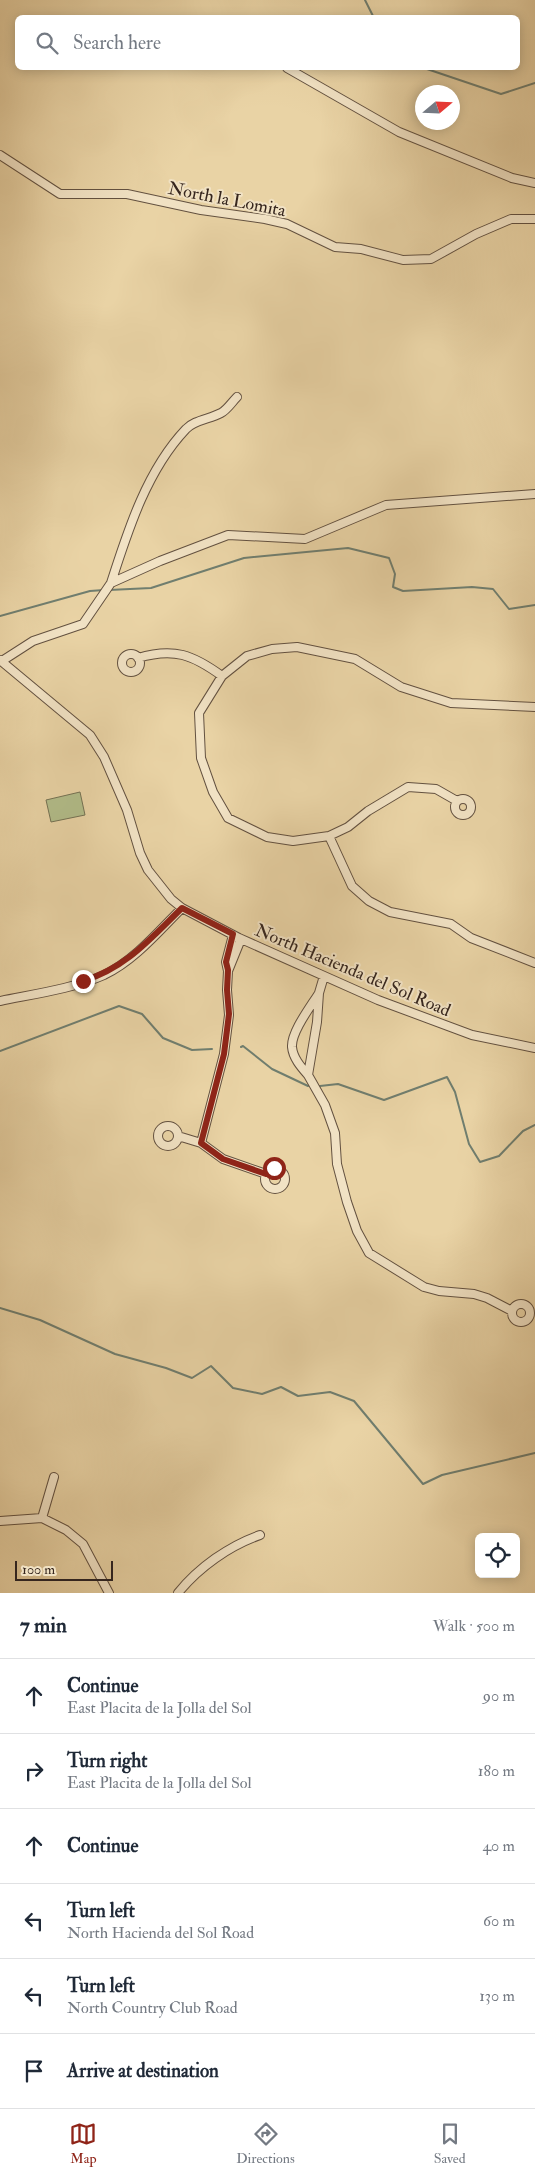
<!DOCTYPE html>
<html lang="en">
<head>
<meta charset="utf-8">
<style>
  body { margin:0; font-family:"IM FELL Double Pica",serif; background:#f2f2f3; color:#1f2937 }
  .controls { position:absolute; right:15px; bottom:15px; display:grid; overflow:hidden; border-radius:8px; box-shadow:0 2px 12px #0003 }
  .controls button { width:45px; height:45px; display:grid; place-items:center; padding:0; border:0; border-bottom:1px solid #e0e1e3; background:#fff; color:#1f2937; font:25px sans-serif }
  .compass { position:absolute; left:415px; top:85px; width:45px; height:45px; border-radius:50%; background:#fff; box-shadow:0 2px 12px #0003; rotate:71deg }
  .scale { position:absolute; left:15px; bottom:12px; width:98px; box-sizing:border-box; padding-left:5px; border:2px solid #36261e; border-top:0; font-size:14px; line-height:18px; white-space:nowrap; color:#36261e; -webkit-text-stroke:4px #f1e2c4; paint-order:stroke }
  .stop { position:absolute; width:15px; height:15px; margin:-11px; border:4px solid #8f2418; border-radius:50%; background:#fff }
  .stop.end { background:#8f2418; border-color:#fff; box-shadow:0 1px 5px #0008 }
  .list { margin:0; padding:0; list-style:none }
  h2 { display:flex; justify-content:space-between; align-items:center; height:65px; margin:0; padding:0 20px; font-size:21px }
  h2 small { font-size:16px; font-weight:400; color:#747a83 }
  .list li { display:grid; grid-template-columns:32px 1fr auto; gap:15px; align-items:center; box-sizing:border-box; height:75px; padding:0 20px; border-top:1px solid #e0e1e3 }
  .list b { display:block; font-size:19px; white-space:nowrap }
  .list p { margin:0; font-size:16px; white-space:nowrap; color:#747a83 }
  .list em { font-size:16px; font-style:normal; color:#747a83 }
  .icon { flex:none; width:28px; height:28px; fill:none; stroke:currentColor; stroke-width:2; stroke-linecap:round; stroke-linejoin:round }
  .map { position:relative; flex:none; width:535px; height:1593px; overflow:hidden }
  .search { position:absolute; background:#fff; box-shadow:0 2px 12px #0003; left:15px; right:15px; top:15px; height:55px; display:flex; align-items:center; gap:12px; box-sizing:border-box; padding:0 18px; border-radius:8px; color:#747a83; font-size:19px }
  .sheet { height:515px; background:#fff }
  nav { display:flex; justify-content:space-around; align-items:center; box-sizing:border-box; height:70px; border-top:1px solid #e0e1e3; background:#fff; font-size:14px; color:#747a83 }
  nav a { display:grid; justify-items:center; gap:2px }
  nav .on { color:#8f2418 }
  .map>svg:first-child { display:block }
</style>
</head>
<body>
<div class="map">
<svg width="535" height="1593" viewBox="0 0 535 1593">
  <rect width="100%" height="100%" fill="#e9d3a5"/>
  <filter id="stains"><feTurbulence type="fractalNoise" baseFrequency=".004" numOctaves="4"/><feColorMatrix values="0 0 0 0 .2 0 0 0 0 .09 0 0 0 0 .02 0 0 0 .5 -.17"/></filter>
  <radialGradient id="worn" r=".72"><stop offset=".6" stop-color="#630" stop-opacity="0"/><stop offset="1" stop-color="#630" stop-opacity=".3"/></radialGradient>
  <path fill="#b2bd8a" stroke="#747254" d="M80 792 85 815 51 822 46 800Z"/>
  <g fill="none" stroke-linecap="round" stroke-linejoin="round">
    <path stroke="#707e6f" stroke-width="2" d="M365 0 374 18
      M424 68 501 94 535 83
      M109 590 151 588 244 558 348 548 389 558 395 574 393 587 403 591 472 587 493 589 509 609 535 605
      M0 616 90 591 104 590
      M241 1047 243 1046 272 1069 308 1086
      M0 1051 119 1006 142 1014 163 1038 192 1050 212 1049
      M320 1086 338 1084 384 1100 447 1077 455 1092 469 1144 480 1162 499 1156 523 1131 535 1125
      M0 1308 40 1320 115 1354 166 1368 192 1378 211 1366 233 1388 262 1394 281 1387 298 1396 330 1392 354 1401 423 1484 442 1475 535 1453"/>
    <defs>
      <path id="minor" d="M287 68 399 132 512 178 535 183
        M0 155 60 194H127L201 210 265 219 287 224 335 247 361 249 403 260 431 259 476 234 511 219H535
        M111 583C128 530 147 470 186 429 194 420 210 419 221 413 227 410 232 402 237 397
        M122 663a9 9 0 1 1 18 0a9 9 0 1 1-18 0Z
        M138 658C174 647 193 655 222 676
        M0 660 90 735 104 757 127 810 140 853 148 870 171 899 182 908 239 938 378 1000 472 1035 535 1048
        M2 661 33 641 83 624 111 583 160 561 228 535 305 539 386 505 535 494
        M455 807a8 8 0 1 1 16 0a8 8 0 1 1-16 0Z
        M457 801 436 789 408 787 368 811 348 827 329 836 293 841 267 837 228 818 213 792 201 758 199 713 222 676 247 656 272 649 297 647 355 659 401 687 451 703 535 707
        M329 836 352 886 369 901 390 912 451 924 471 938 535 963
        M228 971 241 939
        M319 993 317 1022 308 1075C301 1067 293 1058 292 1047 291 1032 311 1006 319 993Z
        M319 993 324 976
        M0 1001C34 994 72 989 104 975 134 961 159 931 182 908
        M308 1075 325 1105 335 1133 337 1164 347 1202 357 1231 369 1253 424 1287 439 1291 474 1294 487 1298 512 1311
        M158 1136a10 10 0 1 1 20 0a10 10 0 1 1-20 0Z
        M178 1136 201 1143 223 1159 266 1174
        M201 1143 224 1054 229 1015 227 990 228 971 226 962 233 935
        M265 1179a10 10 0 1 1 20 0a10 10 0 1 1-20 0Z
        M512 1313a9 9 0 1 1 18 0a9 9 0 1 1-18 0Z
        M42 1518 54 1477
        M0 1521 42 1518 66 1530 83 1544 109 1593
        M178 1593C199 1567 229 1546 260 1535"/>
    </defs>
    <use href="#minor" stroke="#635140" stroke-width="10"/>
    <use href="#minor" stroke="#f1e2c4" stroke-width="8"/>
  </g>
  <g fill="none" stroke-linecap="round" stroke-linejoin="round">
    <path stroke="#8f2418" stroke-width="6" d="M83 981C126 968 151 938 182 908L233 934 226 962 228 970 227 990 229 1014 224 1054 201 1143 223 1159 266 1174 274 1168"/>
  </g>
  <g text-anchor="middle" stroke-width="4" stroke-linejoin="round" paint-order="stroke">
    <g font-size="18" fill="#36261e" stroke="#f1e2c4">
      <text transform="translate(227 199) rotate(11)" y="6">North la Lomita</text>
      <text transform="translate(353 970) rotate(23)" y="6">North Hacienda del Sol Road</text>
    </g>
  </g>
  <rect width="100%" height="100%" filter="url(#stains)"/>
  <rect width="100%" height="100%" fill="url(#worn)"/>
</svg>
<div class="controls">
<button><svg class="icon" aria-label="locate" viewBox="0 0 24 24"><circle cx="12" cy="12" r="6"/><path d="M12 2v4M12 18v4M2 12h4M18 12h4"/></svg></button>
</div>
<svg class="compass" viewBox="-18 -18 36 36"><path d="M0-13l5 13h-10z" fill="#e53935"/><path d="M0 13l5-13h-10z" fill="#747a83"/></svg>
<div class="scale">100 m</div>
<div class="stop" style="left:274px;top:1168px"></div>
<div class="stop end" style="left:83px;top:981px"></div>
<div class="search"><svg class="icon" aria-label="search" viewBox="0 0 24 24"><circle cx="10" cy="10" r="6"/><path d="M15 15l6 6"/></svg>Search here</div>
</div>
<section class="sheet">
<h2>7 min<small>Walk · 500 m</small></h2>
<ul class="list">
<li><svg class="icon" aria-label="ahead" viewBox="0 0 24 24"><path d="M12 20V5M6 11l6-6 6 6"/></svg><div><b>Continue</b><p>East Placita de la Jolla del Sol</p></div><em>90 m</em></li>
<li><svg class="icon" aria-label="right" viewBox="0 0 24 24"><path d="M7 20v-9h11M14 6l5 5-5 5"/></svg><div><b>Turn right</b><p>East Placita de la Jolla del Sol</p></div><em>180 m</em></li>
<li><svg class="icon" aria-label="ahead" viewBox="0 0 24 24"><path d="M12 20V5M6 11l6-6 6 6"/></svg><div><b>Continue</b></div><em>40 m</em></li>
<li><svg class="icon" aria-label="left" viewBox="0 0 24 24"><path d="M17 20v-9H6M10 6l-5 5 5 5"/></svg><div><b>Turn left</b><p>North Hacienda del Sol Road</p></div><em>60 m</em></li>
<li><svg class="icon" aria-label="left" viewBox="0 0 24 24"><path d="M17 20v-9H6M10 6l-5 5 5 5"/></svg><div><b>Turn left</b><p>North Country Club Road</p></div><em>130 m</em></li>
<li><svg class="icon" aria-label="arrive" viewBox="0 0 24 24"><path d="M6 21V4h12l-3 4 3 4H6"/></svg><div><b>Arrive at destination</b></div></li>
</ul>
</section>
<nav>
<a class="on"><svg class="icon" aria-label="map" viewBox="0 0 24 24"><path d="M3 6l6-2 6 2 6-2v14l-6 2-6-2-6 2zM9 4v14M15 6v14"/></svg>Map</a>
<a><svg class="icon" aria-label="directions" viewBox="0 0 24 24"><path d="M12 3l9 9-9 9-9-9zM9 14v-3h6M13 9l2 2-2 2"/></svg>Directions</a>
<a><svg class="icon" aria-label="saved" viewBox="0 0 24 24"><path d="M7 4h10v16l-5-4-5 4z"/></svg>Saved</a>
</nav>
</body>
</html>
